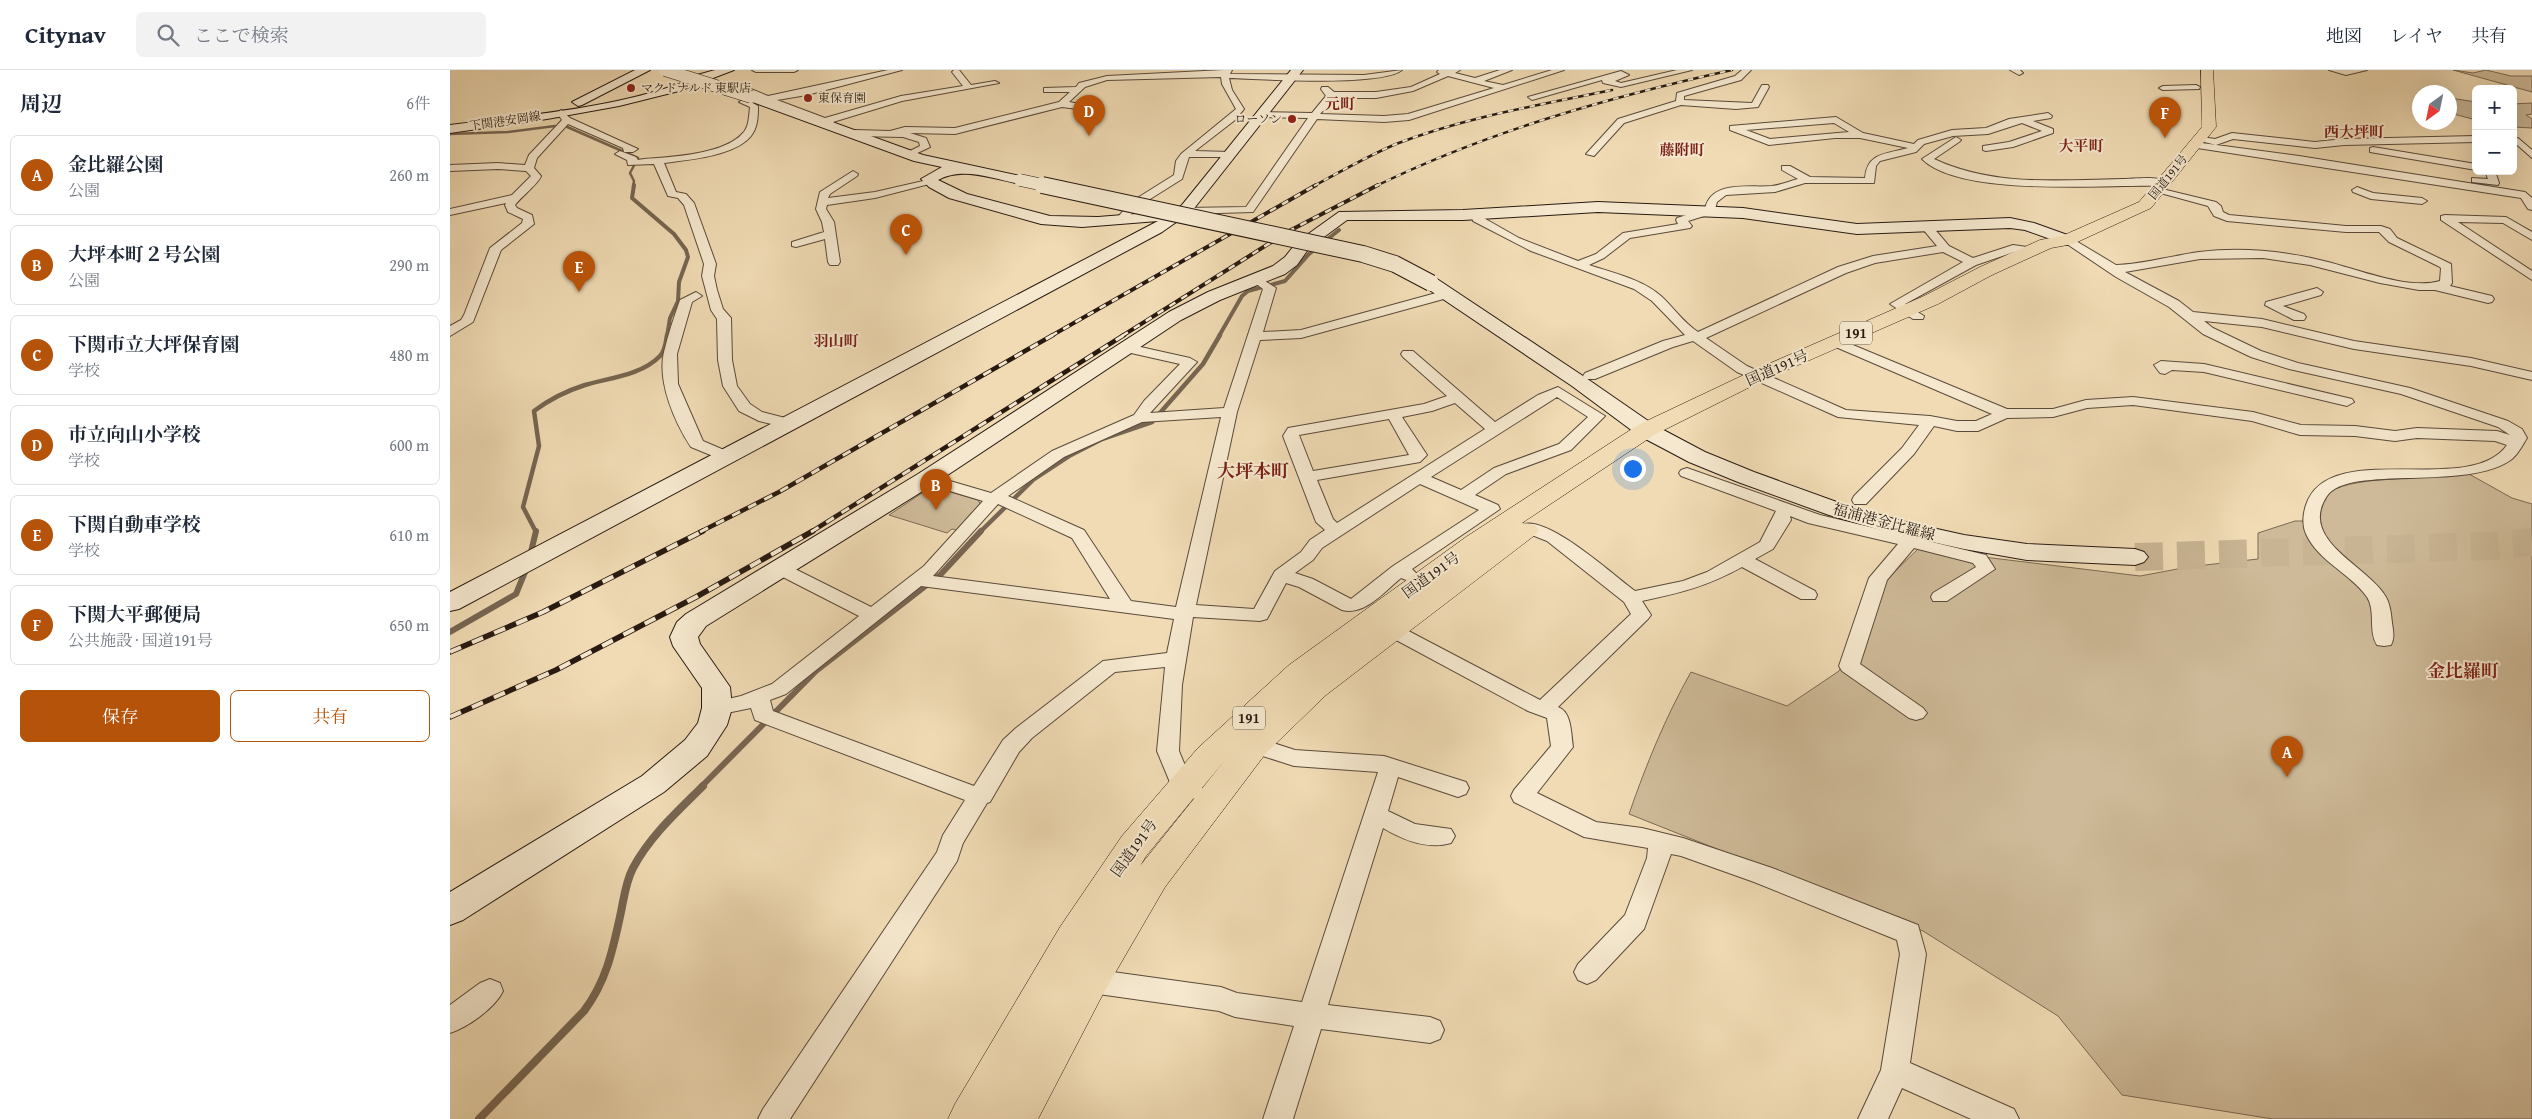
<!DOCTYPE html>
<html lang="ja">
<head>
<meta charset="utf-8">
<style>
  body { margin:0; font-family:"Gentium Book Plus","Noto Serif JP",serif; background:#f2f2f3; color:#1f2937 }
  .controls { position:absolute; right:15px; top:15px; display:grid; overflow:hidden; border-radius:8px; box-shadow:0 5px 20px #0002 }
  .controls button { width:45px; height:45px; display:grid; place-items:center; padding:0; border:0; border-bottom:1px solid #e0e1e3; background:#fff; color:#1f2937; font:25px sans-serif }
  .compass { position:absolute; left:1962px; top:15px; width:45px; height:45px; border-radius:50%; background:#fff; box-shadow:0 5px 20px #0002; rotate:213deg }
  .you { position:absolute; left:1182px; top:398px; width:18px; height:18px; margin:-12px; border:4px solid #fff; border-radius:50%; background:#1a73e8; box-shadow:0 0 0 8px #1a73e833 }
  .badge { display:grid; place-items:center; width:32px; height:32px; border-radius:50%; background:#b45309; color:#fff; font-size:16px; font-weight:700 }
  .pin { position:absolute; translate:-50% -41px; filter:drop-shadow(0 1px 2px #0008) }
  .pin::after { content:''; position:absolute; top:26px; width:18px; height:15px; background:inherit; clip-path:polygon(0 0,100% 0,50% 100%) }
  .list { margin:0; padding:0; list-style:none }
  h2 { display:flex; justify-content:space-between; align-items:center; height:65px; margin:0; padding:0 20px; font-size:21px }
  h2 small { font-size:16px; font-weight:400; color:#747a83 }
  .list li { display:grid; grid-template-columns:32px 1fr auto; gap:15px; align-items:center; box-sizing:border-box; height:80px; margin:0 10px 10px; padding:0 10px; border:1px solid #e0e1e3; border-radius:8px }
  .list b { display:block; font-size:19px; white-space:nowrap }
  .list p { margin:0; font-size:16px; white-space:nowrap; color:#747a83 }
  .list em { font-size:16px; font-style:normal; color:#747a83 }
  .actions { display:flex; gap:10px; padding:15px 20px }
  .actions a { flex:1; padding:11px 0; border:1px solid #b45309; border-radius:8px; text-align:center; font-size:18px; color:#b45309 }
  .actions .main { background:#b45309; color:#fff }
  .icon { flex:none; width:28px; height:28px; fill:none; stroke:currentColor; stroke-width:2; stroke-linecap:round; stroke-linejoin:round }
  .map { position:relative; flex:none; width:2082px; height:1049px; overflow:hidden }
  header { display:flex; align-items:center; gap:30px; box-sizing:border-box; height:70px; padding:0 25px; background:#fff; border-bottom:1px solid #e0e1e3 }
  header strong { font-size:24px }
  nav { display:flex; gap:28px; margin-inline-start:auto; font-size:18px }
  .search { width:350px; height:45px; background:#f2f2f3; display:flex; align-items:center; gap:12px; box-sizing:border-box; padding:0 18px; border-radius:8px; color:#747a83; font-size:19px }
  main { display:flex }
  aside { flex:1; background:#fff }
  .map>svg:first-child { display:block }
</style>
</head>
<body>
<header>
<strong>Citynav</strong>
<div class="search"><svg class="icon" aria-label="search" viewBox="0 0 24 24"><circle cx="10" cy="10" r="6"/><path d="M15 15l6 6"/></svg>ここで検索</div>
<nav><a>地図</a><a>レイヤ</a><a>共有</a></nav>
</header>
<main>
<aside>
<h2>周辺<small>6件</small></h2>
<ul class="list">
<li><span class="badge">A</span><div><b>金比羅公園</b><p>公園</p></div><em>260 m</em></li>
<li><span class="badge">B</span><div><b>大坪本町２号公園</b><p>公園</p></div><em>290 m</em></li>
<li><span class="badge">C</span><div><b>下関市立大坪保育園</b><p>学校</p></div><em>480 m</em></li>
<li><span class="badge">D</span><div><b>市立向山小学校</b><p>学校</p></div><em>600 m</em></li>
<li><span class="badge">E</span><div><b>下関自動車学校</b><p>学校</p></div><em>610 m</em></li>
<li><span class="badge">F</span><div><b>下関大平郵便局</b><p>公共施設 · 国道191号</p></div><em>650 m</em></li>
</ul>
<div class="actions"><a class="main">保存</a><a>共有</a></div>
</aside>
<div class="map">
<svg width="2082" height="1049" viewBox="0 0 2082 1049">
  <rect width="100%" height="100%" fill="#f0dbb4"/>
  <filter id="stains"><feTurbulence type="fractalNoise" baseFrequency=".004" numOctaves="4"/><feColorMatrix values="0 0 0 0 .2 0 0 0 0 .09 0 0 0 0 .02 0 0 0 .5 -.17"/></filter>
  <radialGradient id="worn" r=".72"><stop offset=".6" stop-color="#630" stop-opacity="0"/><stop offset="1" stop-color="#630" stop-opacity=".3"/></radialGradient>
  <path fill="#ceba98" stroke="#7b6a54" d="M2003 0 2023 3 2036 0 2061 6H2082V22Z
    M2000 28 2026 32V50L2000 43Z
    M2082 33V44L2076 45 2082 49V58L2063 57V34Z
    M2019 404 2062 428 2082 434V1049H1823L1672 1025 1608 946 1473 861 1179 744C1196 695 1215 648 1241 602L1337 636 1389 601 1438 508 1468 479 1690 506 1738 497 1808 489V463L1845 451H1868C1870 441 1873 428 1882 421 1901 407 1991 406 2019 404Z
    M487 418 528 430 531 435 506 460 502 459 497 463 439 445 478 419Z"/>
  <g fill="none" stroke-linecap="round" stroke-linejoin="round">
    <path stroke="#776652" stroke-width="2.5" d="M115 56 188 88 180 103 184 111 183 116
      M0 64 58 62 105 56"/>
    <path stroke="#776652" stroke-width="4" d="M184 115 182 128 224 164 236 180 238 187 229 212 228 231 220 248 217 266
      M769 266 792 226 798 221 835 211 859 184 889 160"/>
    <path stroke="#776652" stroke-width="4.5" d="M86 462 73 437 89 376 84 341C100 329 116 321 135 315 159 308 192 305 210 286 215 281 216 272 217 265
      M530 462 584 409 619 386 652 369 702 352 753 294 770 265"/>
    <path stroke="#776652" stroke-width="6" d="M80 486 86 461
      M0 562 66 524 77 497
      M251 717 366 601 491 504 531 461"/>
    <path stroke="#776652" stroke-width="8" d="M29 1049 134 941C157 910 163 879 171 842 174 827 176 811 183 798 200 766 228 741 253 716"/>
    <path stroke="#c8b493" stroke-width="28" stroke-dasharray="28 14" stroke-linecap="butt" d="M1685 487 2040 476 2082 472"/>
    <defs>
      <path id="street" d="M302 0H348L344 2H306Z
        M438 0H452L357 25 327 30 375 48 451 26 513 16 502 2 504 0H509L521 15 545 11 549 13 452 31 383 52 386 54 381 57 284 17 291 15 318 26Z
        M774 0H782L780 4 914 5 952 0C931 17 811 9 779 8L782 20 794 39 785 50 745 81 780 82 785 85 783 87H739L732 109 689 136 676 150 672 151 667 148 681 132 724 105 726 91 731 84 786 39 772 14 771 7 657 10 635 17 619 32 652 38V42L612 37 505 64 460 63 476 68 480 77 459 87 454 84 470 76 469 72 453 67 405 66 400 63 405 60 440 61 455 57 505 58 609 32 620 22H594V18L626 17 629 13 657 6Z
        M989 0H1010L1005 3 1025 8 1050 0H1062L1034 11 1053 15 1102 0H1114L959 50 934 52 867 49 803 142 734 144 729 141 734 138 796 137 858 48 814 47 811 46V42L862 43 876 26 871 19 872 17H878L884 22H926L961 17 990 4 987 2ZM998 6 1044 18 958 44 934 46 870 44 885 28H926L963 21Z
        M1227 0H1242L1171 17 1153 13 1152 10 1082 30 1078 27 1171 1 1179 5 1165 11 1171 13Z
        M1292 0H1301L1291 10 1234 26V30L1302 33 1312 15H1318L1319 17 1308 37 1286 39 1231 35 1174 53 1144 86 1136 84 1168 49 1226 31 1227 23 1285 6Z
        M1560 0H1570L1573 3 1569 5Z
        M1879 0H1917L1896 5Z
        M1746 15 1750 17 1749 19 1713 20 1709 18 1713 16Z
        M299 27 303 30 301 32 308 36C308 46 308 57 301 66 285 86 238 90 214 93L226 122 236 124 244 133 266 194 264 206 267 220 273 239 281 248 282 290 287 316 300 334 312 342 343 350 346 353 338 358 309 351 289 341 273 316 268 290 267 249 261 240 252 206 254 194 234 135 228 128 218 126 204 94 178 95 177 90 165 84 170 81 186 87 188 90 194 89C219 87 274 85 293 63 299 57 299 46 300 37L289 32Z
        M111 40 120 48 188 79 183 82H174L173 78 118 54 87 88 84 98 91 106C89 113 71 127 65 135L67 138 82 145 84 154 51 180 23 252 0 266V256L11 250 14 245 40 178 72 153 73 149 58 142 55 135 56 133 0 145V139L62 125 81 106 76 101 48 99 0 101V95L48 93 75 95 79 85 112 50 107 43Z
        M1598 43 1602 46 1601 48 1583 51 1603 59V63L1563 77 1536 81 1533 80V76L1559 72 1592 61 1572 53 1538 64 1503 66 1474 74 1466 82 1430 91 1426 96 1424 113H1355L1325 122 1276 125 1267 132 1264 143 1238 151 1242 156 1240 158 1180 168 1154 188 1139 195C1163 203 1192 209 1211 226 1224 238 1233 252 1248 262L1388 197 1423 186 1487 176 1472 158 1478 155 1482 156 1499 176 1523 188 1563 175 1577 177 1579 179 1577 181 1564 182 1526 195 1455 234 1474 246 1473 249H1463L1440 234 1513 192 1493 182 1425 193 1396 203 1256 268 1297 296 1396 340 1480 346 1507 351H1526L1542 344 1381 275 1379 272 1386 268 1557 339H1603L1636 330 1683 327 1803 342 1851 355 1905 356 1945 361 1967 358 2047 361 2060 365 2048 357 1951 324 1839 299 1801 287 1753 264 1719 237 1666 207 1611 170 1613 168H1621L1666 195C1694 194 1721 186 1749 182 1792 177 1836 181 1878 192 1909 200 1959 220 1990 211L1991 198 1988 196 1939 172 1929 162H1896L1777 151 1764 146 1758 136 1703 121 1708 118 1766 132 1771 136 1773 142 1779 145 1896 156H1931L1940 159 1947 168 2001 194 2002 213 2000 216 2042 226 2044 229 2042 232 2038 233 1985 220H1969L1930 213 1860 195 1813 188 1750 189 1675 202 1729 231 1743 242 1812 249 1904 271 2021 288 2082 302V310L2021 296 1904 279 1812 257 1754 251 1763 258 1811 281 1848 293 1960 318 2058 351 2072 359 2077 368C2073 374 2069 383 2062 389 2019 422 1899 394 1877 426 1848 469 1915 495 1934 524 1940 532 1941 543 1942 553 1943 560 1945 568 1941 575L1934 576 1927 575C1918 561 1926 541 1917 527 1900 503 1869 492 1856 464 1852 455 1853 444 1856 435 1879 367 2020 428 2057 375L2045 371 1967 368 1945 371 1905 366 1850 365 1802 351 1683 335 1637 338 1603 347 1557 348 1528 361H1507L1484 356 1464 384 1416 434H1404L1402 430 1404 426 1452 378 1469 355 1388 347 1287 302 1243 271 1223 277 1145 309H1135L1133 306 1135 303 1213 271 1235 265 1202 231 1184 219 1081 181 1023 151 1021 144 1022 142H1030L1032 147 1069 168 1128 191 1146 184 1173 163 1228 154 1226 150 1227 148 1255 139C1261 110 1299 118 1322 116 1331 115 1340 111 1348 109L1332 100V96H1340L1360 107 1415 108C1417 82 1437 84 1458 78L1410 68H1385L1319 75 1280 60V56L1386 47 1413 63 1464 74 1468 70 1502 60 1536 58 1559 49ZM1384 53 1399 62 1320 69 1296 60Z
        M1782 63 1865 72 1894 69 2026 66V72L1894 75 1865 78 1783 69 1766 75 1747 70 1752 67 1765 69Z
        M1506 67 1511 70 1509 72 1484 89C1544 117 1609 110 1673 109 1685 109 1710 105 1718 113L1713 116C1658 114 1511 128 1472 89Z
        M2068 68 2082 80V88L2065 73 2063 71Z
        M1744 72 1849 86 2075 122 2082 128V140L2078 139 2071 128 1741 77V73Z
        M1923 77 2026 94V100L1920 82V78Z
        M403 101 408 104 407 106 380 124 378 128 425 122 482 109 487 112 425 128 377 135 376 139 384 152 390 192 388 195H380L378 192 375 169 346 177 342 176V172L374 162 372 152 366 139 370 122Z
        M2035 101H2045L2049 113 2048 115 2022 112V108L2038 109Z
        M1907 117 1923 123 1972 128 1977 131 1972 134 1921 129 1903 122 1902 120Z
        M1995 145 2056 147 2082 162V170L2053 153 2008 152 2082 201V210L1991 150V146Z
        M807 206 826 218 813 262 851 260 997 220 1003 224 1001 227 851 268 810 270 787 342 746 535 804 539 825 501 851 482 860 470 875 460 866 452 833 366 838 358 974 334 997 326 953 287 951 284 953 281H963L1045 352 1088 325 1108 317 1155 346 1121 380 1056 404 1025 425 1048 435 1050 439 962 499 968 505 965 509 959 511 951 508C935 521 915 546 892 540L849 517 836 513 817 549 810 551 743 547 732 615 729 681 741 710 750 714 753 720 750 726 742 729 724 722 707 681 715 597 665 602 582 668 569 682 540 732 537 733 513 773 507 791 340 1049H308L313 1039 487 782 493 765 515 730 305 650 301 638 267 645 260 643 256 638 260 633 291 626 322 614 409 546 325 503 322 499 325 495H337L421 537 474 496 533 431 470 412 468 409 470 406 476 404 541 423 602 381 684 345 694 331 730 294 672 281 670 278 672 275 677 274 740 288 747 292 700 343 774 338 813 219 801 210ZM1107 327 1138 347 1109 374 1044 398 1011 420 981 407ZM1005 333 1035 359 887 453 883 449 867 410 970 392 977 385 952 347 982 341ZM771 347 726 537 681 531 634 460 558 426 614 387 692 352ZM939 349 959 385 863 401 849 365ZM970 414 1029 440 943 496 901 529 863 509 845 503 863 490 872 478ZM548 434 622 468 660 529 483 506ZM471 516 724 549 717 583 653 591 566 658 553 670 524 716 323 641 320 630 336 624Z
        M1867 218 1873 222 1871 225 1833 236 1854 244 1856 247 1854 250H1844L1815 235 1816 232Z
        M246 222 252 226 242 232 227 284 228 314 253 371 281 383 283 386 275 391 241 377C225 353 207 312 214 282 218 265 224 247 230 230Z
        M1711 291 1754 294 1902 329 1904 332 1897 336 1754 302 1722 300 1715 304 1710 303 1704 295Z
        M1237 398 1370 445 1536 485 1545 499 1497 531H1483L1481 527 1483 523 1526 497 1523 493 1464 478 1437 510 1410 594 1473 638 1477 643 1473 648 1466 650 1459 648 1392 601 1389 596 1419 508 1448 474 1358 453 1340 446 1341 450 1323 479 1305 489 1365 521 1367 525 1365 529H1351L1292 497C1258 516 1230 523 1192 531L1201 545 1198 549 1108 637C1122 642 1121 664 1123 677L1087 723 1146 752 1192 758 1233 768 1322 798 1468 855 1476 884 1460 993 1564 1039 1569 1049H1521L1452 1018 1438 1049H1408L1431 1000 1450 884 1447 870 1304 812 1231 786 1221 784 1194 859 1146 910 1137 914 1128 910 1124 902 1128 894 1175 845 1197 788 1198 778 1134 767 1064 732 1061 726 1064 720 1101 676 1097 648 1078 641 935 564 932 560 935 556 942 554 949 556 1090 630 1181 544 1174 532 1097 471 1074 462 1071 458 1074 454C1101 448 1162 504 1185 521L1233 511 1257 502 1310 472 1326 441 1231 406 1229 403 1231 400Z
        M805 667 845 680 934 686 1016 712 1019 718 1016 724 1008 727 948 707 938 741 965 754 1001 759 1005 766 1001 773C977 780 953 770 933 758L878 935 980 947 990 951 994 960 990 969 980 973 871 959 843 1049H813L844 956 785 947 769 941 634 922 625 918 621 910 625 902 634 898 771 917 787 923 852 932 928 702 844 696 797 681 794 675 797 669Z
        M40 909 50 913 53 921C45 938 18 957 0 963V935L30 913Z"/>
      <path id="secondary" d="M185 0H200L132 35 128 36 122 32Z
        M265 0H284L229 21 169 36 97 49 0 63V55C77 45 159 39 232 13L233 9Z
        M841 0H853L742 141 712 162 9 539 0 541V522L708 151 632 157 591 154 499 128 479 117 471 109 492 97 464 91 297 30V24H305L473 85 570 106 577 110 570 114C544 109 513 96 488 110L517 124 600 146 648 147 723 141 732 135Z
        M1148 132 1293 138 1407 154 1560 148 1584 153 1623 167 1625 170 1617 175 1575 160 1560 158 1407 164 1293 148 1148 142 1013 150H897L859 178 847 195 835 204 770 230 731 250 484 414 256 556 248 567 250 574 280 617 282 638 277 655 257 686 214 722 13 850 0 855V822L192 706 235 670 248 653 252 638V618L223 576 220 567 227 552 236 544 468 404 719 242 758 222 823 196 835 187 847 172 889 142 1013 140Z
        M981 208 987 209 1136 308 1204 355 1255 382 1304 402 1395 435 1451 451 1514 465 1577 474 1685 479 1694 482 1698 487 1694 492 1685 495 1577 490 1514 479 1437 462 1379 445 1288 412 1239 392 1188 365 1122 316 975 217 972 213 975 209Z"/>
      <path id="highway" d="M1751 0H1763L1766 57 1701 138 1623 174 1601 178 1542 205 1488 234 1314 310 1204 365 1072 453 1085 455 1089 460 1085 465 876 625 816 683 715 817 654 922 588 1049H498L505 1034 610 857 672 766 748 678 839 595 1016 467 1188 355 1300 302 1474 226 1530 197 1590 170 1612 166 1689 132 1752 57ZM775 690 690 796 696 786Z"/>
    </defs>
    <use href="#street" stroke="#5a4a3a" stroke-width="2"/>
    <use href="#secondary" stroke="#281a11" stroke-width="2"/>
    <use href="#highway" stroke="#281a11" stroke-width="1"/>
    <use href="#street" fill="#f5e8ce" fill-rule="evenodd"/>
    <use href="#secondary" fill="#f5e8ce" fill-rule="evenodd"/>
    <use href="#highway" fill="#f0dbb4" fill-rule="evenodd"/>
    <defs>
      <path id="rail-far3" d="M864 116C891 101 918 86 946 74 1015 47 1090 35 1162 20
        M926 116C1039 61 1160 27 1282 0"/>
      <path id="rail-far2" d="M601 266 866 115
        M672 266 839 161 928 115"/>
      <path id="rail-far1" d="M250 462 329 422 603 265
        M361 462 674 265"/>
      <path id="rail" d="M0 582 93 542 253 461
        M0 647 106 600 246 527 363 461"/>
    </defs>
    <use href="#rail-far3" stroke="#281a11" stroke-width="2.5"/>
    <use href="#rail-far2" stroke="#281a11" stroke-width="4"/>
    <use href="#rail-far1" stroke="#281a11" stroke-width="4.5"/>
    <use href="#rail" stroke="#281a11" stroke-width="5.5"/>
    <use href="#rail-far3" stroke="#f5e8ce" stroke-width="2" stroke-dasharray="5.5" stroke-linecap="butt"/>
    <use href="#rail-far2" stroke="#f5e8ce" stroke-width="2.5" stroke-dasharray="7" stroke-linecap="butt"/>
    <use href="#rail-far1" stroke="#f5e8ce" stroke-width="3" stroke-dasharray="9" stroke-linecap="butt"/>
    <use href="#rail" stroke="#f5e8ce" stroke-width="4" stroke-dasharray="12" stroke-linecap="butt"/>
    <defs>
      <path id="secondary-bridge-far1" d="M215 0 301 27
        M570 110 598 116"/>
      <path id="secondary-bridge" d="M592 115 913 184 945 194 981 213"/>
    </defs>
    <use href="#secondary-bridge-far1" stroke="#281a11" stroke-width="13" stroke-linecap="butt"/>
    <use href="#secondary-bridge" stroke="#281a11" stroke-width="18" stroke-linecap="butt"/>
    <use href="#secondary-bridge-far1" stroke="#f5e8ce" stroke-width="12"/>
    <use href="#secondary-bridge" stroke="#f5e8ce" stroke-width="16"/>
  </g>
  <g fill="#8f2418" stroke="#f5e8ce" stroke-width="2">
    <circle cx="181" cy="18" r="5"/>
    <circle cx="358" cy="28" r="5"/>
    <circle cx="842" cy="49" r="5"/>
  </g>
  <g text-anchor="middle" stroke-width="4" stroke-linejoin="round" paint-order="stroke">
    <g font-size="12" fill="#281a11" stroke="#f5e8ce" text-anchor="start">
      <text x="191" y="22">マクドナルド 東駅店</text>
      <text x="368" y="32">東保育園</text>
      <text x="832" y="53" text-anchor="end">ローソン</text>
    </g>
    <g font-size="12" fill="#281a11" stroke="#f5e8ce">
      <text transform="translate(55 51) rotate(-8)" y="4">下関港安岡線</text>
      <text transform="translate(1718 107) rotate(-51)" y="4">国道191号</text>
    </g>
    <g fill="#f5e8ce" stroke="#66584a" stroke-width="1">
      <rect x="1390" y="251.5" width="32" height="23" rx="4"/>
      <rect x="783" y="636.5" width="32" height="23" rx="4"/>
    </g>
    <g font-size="14" font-weight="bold" fill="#281a11">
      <text x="1406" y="268">191</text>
      <text x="799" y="653">191</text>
    </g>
    <g font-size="15" font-weight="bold" fill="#7a1f14" stroke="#f5e8ce">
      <text x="890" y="39">元町</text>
      <text x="1904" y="67">西大坪町</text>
      <text x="1631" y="81">大平町</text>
      <text x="1232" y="85">藤附町</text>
      <text x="386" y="276">羽山町</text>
    </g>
    <g font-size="15" fill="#281a11" stroke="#f5e8ce">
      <text transform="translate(1327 298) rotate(-24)" y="5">国道191号</text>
      <text transform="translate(1434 452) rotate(15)" y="5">福浦港金比羅線</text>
      <text transform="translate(981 505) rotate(-36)" y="5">国道191号</text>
      <text transform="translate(684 778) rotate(-54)" y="5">国道191号</text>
    </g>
    <g font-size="18" font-weight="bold" fill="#7a1f14" stroke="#f5e8ce">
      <text x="803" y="407">大坪本町</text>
      <text x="2013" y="607">金比羅町</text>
    </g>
  </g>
  <rect width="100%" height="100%" filter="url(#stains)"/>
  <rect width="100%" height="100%" fill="url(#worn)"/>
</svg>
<div class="controls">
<button>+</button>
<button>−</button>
</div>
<svg class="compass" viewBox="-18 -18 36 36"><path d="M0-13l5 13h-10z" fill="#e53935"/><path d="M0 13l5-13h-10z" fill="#747a83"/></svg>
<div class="you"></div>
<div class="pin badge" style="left:1837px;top:707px">A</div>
<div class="pin badge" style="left:486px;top:440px">B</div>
<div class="pin badge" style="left:456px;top:185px">C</div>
<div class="pin badge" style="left:639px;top:66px">D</div>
<div class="pin badge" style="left:129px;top:222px">E</div>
<div class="pin badge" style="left:1715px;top:68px">F</div>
</div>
</main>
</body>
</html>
